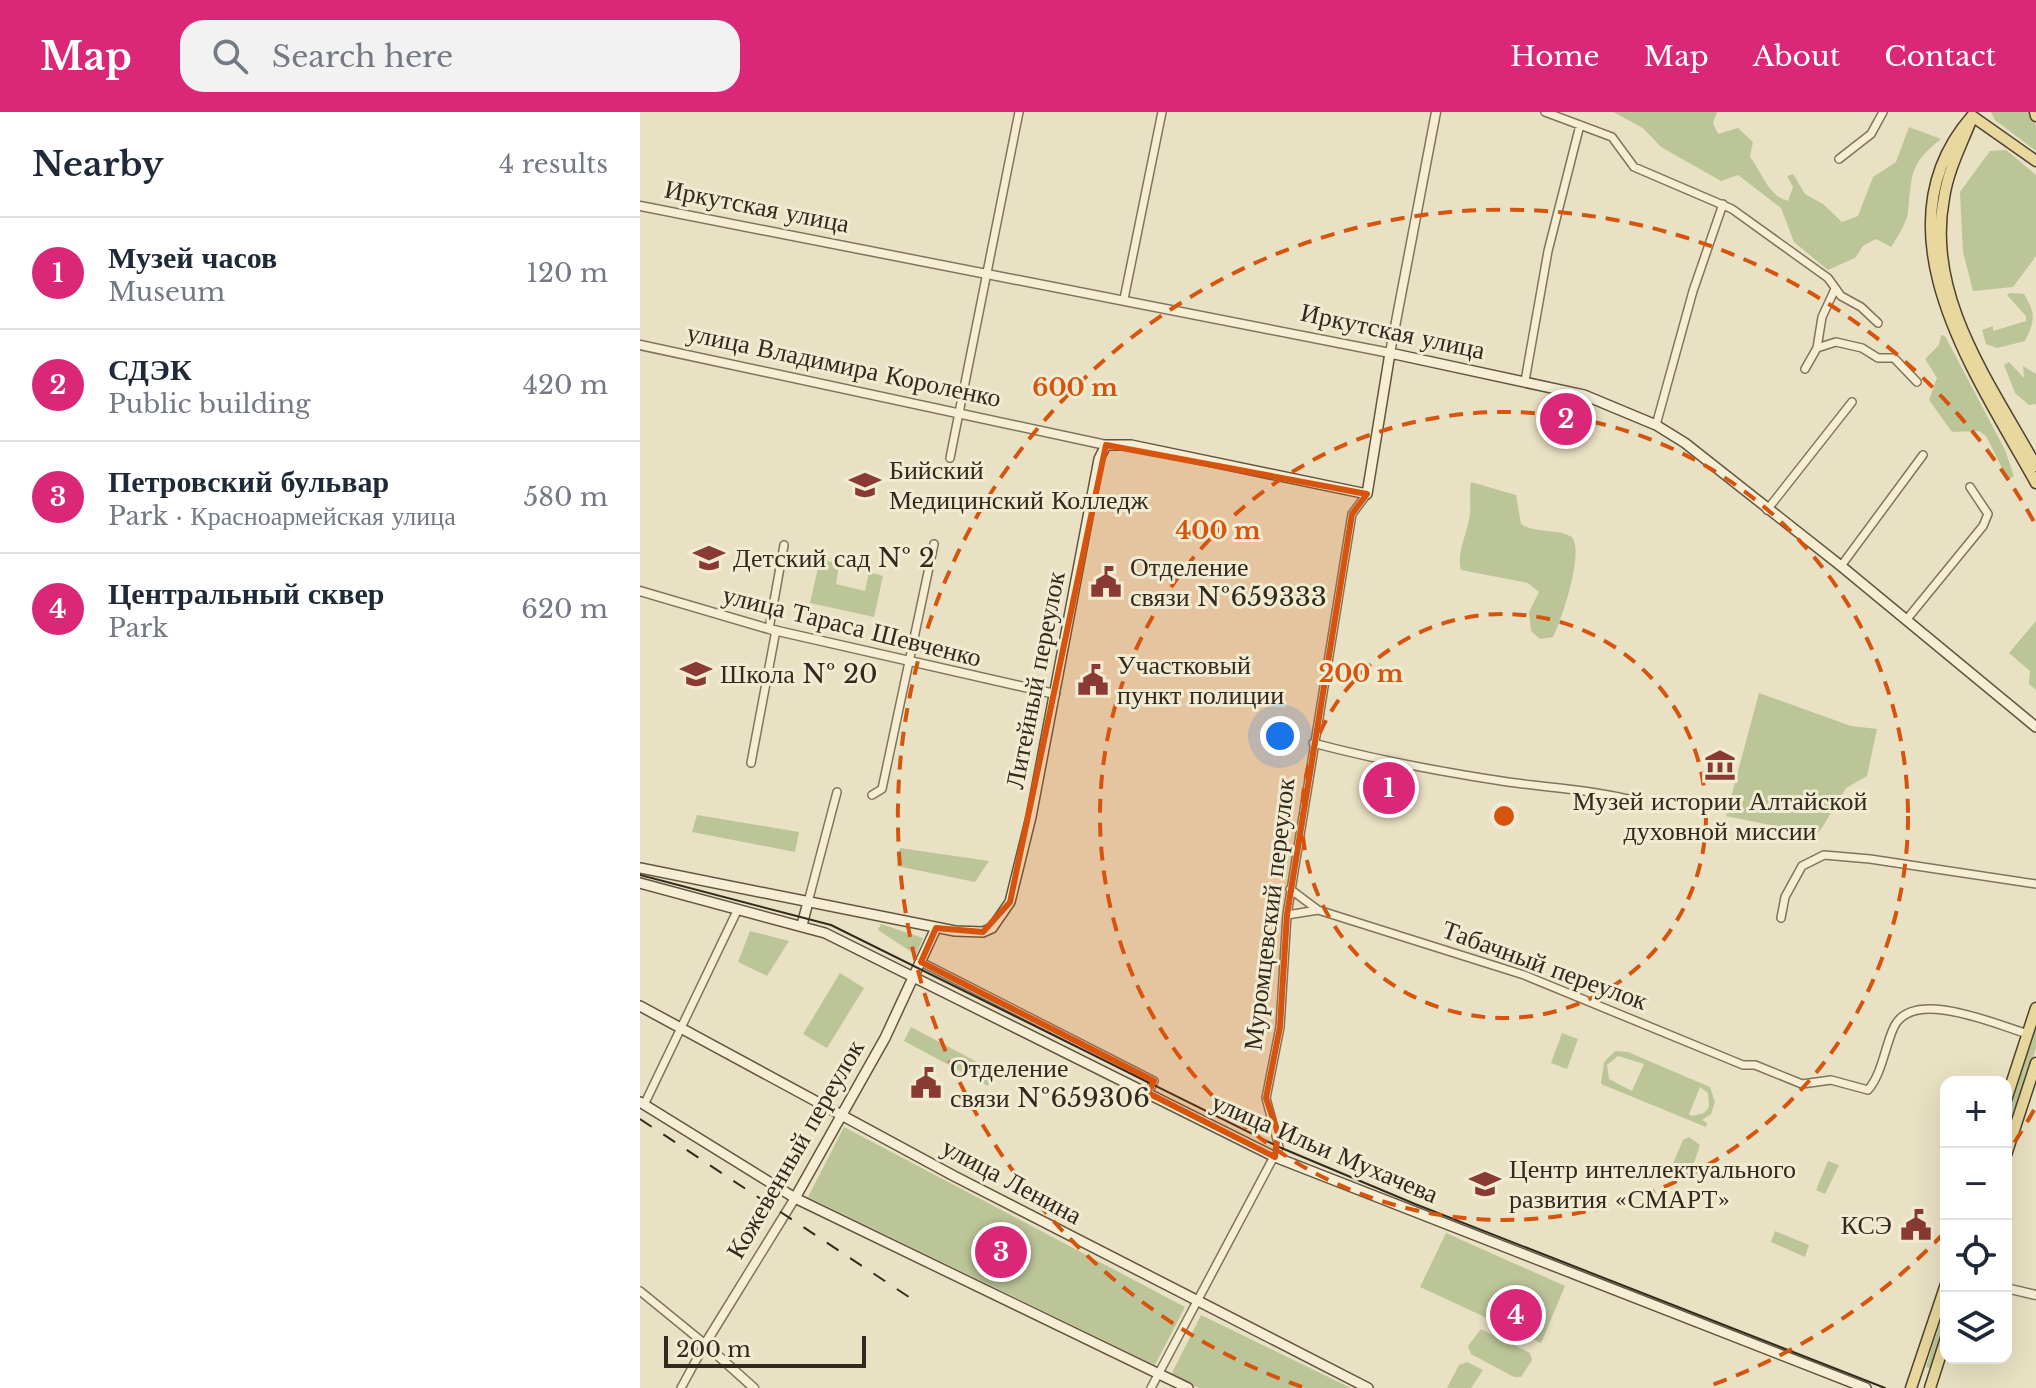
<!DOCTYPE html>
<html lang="en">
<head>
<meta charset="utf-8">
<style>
  body { margin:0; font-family:"Libre Baskerville",serif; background:#f2f2f3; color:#1f2937 }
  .controls { position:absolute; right:24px; bottom:24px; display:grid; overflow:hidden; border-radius:16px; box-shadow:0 8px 32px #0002 }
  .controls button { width:72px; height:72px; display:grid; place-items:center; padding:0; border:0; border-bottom:2px solid #e0e1e3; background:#fff; color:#1f2937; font:40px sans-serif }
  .scale { position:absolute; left:24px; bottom:20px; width:202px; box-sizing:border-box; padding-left:8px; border:4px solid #322a1e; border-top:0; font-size:22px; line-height:28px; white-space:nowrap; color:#322a1e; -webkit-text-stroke:6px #f1ebd2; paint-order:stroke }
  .you { position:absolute; left:640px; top:624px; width:28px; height:28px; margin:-20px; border:6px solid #fff; border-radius:50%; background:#1a73e8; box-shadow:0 0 0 12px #1a73e833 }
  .badge { display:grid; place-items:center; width:52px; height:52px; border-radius:50%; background:#db2777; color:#fff; font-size:26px; font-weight:700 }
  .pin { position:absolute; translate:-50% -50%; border:4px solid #fff; box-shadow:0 2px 8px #0006 }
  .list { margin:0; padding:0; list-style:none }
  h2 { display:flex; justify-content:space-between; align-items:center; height:104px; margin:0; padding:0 32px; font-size:34px }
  h2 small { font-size:26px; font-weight:400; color:#747a83 }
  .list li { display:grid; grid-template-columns:52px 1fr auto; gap:24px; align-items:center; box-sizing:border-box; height:112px; padding:0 32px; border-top:2px solid #e0e1e3 }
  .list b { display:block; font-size:30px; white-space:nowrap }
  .list p { margin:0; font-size:26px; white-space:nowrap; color:#747a83 }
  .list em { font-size:26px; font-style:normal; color:#747a83 }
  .icon { flex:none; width:44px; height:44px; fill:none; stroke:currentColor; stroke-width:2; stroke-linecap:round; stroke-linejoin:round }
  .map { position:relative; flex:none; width:1396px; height:1276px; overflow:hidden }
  header { display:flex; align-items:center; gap:48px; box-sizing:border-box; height:112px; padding:0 40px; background:#db2777; color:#fff }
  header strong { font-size:38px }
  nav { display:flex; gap:44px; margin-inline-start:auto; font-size:28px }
  .search { width:560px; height:72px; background:#f2f2f3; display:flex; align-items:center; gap:20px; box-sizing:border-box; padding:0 28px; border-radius:24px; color:#747a83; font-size:30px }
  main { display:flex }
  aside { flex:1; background:#fff }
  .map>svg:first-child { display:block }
</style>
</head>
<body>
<header>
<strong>Map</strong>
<div class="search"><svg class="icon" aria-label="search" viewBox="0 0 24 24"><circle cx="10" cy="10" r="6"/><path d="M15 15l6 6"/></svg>Search here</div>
<nav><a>Home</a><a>Map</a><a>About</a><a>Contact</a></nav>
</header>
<main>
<aside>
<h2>Nearby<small>4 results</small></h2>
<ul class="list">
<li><span class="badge">1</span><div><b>Музей часов</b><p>Museum</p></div><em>120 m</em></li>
<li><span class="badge">2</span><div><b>СДЭК</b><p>Public building</p></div><em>420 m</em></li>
<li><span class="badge">3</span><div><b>Петровский бульвар</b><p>Park · Красноармейская улица</p></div><em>580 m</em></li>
<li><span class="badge">4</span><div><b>Центральный сквер</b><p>Park</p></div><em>620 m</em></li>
</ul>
</aside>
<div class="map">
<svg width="1396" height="1276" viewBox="0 0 1396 1276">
  <rect width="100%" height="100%" fill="#e9e1c3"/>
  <path fill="#bcc598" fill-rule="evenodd" d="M973 0H1077L1073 11 1078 22 1098 16 1113 30 1110 45C1122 60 1128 84 1148 89L1153 75 1147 64 1153 62 1165 82 1183 92 1202 110 1218 104 1233 65 1256 50 1269 15 1301 27C1269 52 1272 63 1268 100 1266 113 1257 125 1251 135L1236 127 1223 134 1215 146 1188 158 1154 130 1141 96 1098 63 1081 69 1021 35 1003 16Z
    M1351 0H1391L1396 14V39L1355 8Z
    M1366 38 1396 63V144L1373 175 1333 179 1323 140 1320 80 1350 39Z
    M1370 181 1384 182C1396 202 1395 208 1385 229L1357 236 1346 232 1342 218 1353 214V219L1386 209V204L1367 183Z
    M1301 223 1305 224 1365 338 1374 364 1368 368 1346 324 1339 319 1312 320 1289 288 1297 266 1285 247 1299 233Z
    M1369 250 1384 266 1383 254 1396 262V292L1389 293 1375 281 1364 253Z
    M831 370 876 383 881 412C896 422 915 416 930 424 947 433 921 510 913 525L900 527 891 519 889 500 899 480 888 471 821 458C816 440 828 421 830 402 831 392 829 382 831 370Z
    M180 447 199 452 196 472 225 479 229 460 243 464 234 505 170 491Z
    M1396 509V578L1389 572 1390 559 1369 541Z
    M1119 581 1211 614 1237 617 1227 664 1206 676 1180 719 1175 722 1086 704Z
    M57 703 159 720 155 740 52 720Z
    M260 736 349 749 335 770 257 754Z
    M241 812 283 826 276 843 238 818Z
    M110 819 149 829 127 864 98 850Z
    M200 861 224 876 187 936 163 922Z
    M1396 914V936L1366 1030V1007Z
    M271 915 356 960 348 974 264 929Z
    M922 921 938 927 927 957 911 951Z
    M975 939 988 940 1070 975 1075 990 1071 1002 1062 1008 1067 1011 1066 1015 961 972 964 950ZM978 944 1004 952 992 979 969 967 967 953ZM1060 975 1068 981 1069 995 1064 1001 1052 1004 1049 1002Z
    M204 1015 545 1195 515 1253 168 1085Z
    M1049 1025 1060 1033 1050 1063 1044 1065 1032 1054 1043 1028Z
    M1188 1049 1199 1053 1185 1082 1176 1078Z
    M1135 1119 1169 1133 1165 1145 1131 1130Z
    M806 1121 925 1174 901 1231 780 1175Z
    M1306 1192V1212L1292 1257 1286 1255Z
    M561 1203 711 1276H559L531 1263Z
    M841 1217 890 1241 892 1248 881 1265H874L831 1242 828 1234Z
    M827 1250 843 1258 831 1276H807L819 1253Z"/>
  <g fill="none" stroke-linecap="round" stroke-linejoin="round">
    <defs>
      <path id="minor" d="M905 0 972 25 994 55 1092 97 1188 166 1201 184 1221 195 1238 211
        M1199 47 1231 22 1243 0
        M484 187 522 0
        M1177 236 1182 205 1195 177
        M1165 257 1177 236 1196 230 1222 236 1238 246H1254L1277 270
        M885 269 908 139 940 13
        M1016 313 1053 179 1083 92
        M310 346 379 0
        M1127 398 1212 290
        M1201 454 1283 343
        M1267 507 1343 414 1348 402 1330 375
        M129 517 144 433
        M673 631C737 648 802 660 868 670 911 676 954 678 996 689
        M111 651 136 518
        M232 683 242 677 294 432
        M168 790 197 680
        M678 798 884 863 1103 953H1115L1162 972 1191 968 1228 978C1242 962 1245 934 1254 915 1273 875 1357 913 1388 922
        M647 803 678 798 650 777
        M1141 806 1145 785 1162 754 1184 743 1230 747 1396 772
        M281 850 514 969 508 981
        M4 993 98 797
        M0 1179 65 1232 41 1276
        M511 1276 639 1035 626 986 640 915 647 803 712 402 727 382"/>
      <path id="tertiary" d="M0 94 750 241 796 0
        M0 233 466 333
        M0 479 129 517 415 582
        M1366 1176 1396 1183
        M114 1276 65 1232 155 1086"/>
      <path id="secondary" d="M0 756 315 819 343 820 352 816 370 790 391 705 459 347 466 333H491L727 382 750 241 944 283 1016 313 1045 331 1201 454 1396 615
        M0 771 185 821 635 1045 1226 1276
        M162 813 168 790
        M0 894 314 1064 728 1276
        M0 990 155 1086 548 1276
        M155 1086 245 926 296 816"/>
      <path id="primary" d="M1395 0 1396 4
        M1332 4C1232 118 1338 266 1396 371
        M1332 4 1396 49
        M1330 11C1320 36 1308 59 1304 86 1285 185 1351 272 1396 354
        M1366 988 1396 896
        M1366 1043 1396 951
        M1271 1276 1306 1172
        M1290 1276 1306 1226"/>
    </defs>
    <use href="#minor" stroke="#81735c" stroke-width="10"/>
    <use href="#tertiary" stroke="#81735c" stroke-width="11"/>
    <use href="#secondary" stroke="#63543f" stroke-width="12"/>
    <use href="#primary" stroke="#4f4130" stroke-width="13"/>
    <use href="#minor" stroke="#f5eed5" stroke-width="7"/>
    <use href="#tertiary" stroke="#f5eed5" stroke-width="8"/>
    <use href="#secondary" stroke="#f5eed5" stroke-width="9"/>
    <use href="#primary" stroke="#e8d89e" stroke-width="10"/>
    <path stroke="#322a1e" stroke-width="2" d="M0 763 191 813 639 1035 775 1092 1245 1276"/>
    <path stroke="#322a1e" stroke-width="2" stroke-dasharray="14 14" stroke-linecap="butt" d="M0 1007 275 1189"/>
  </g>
  <path fill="#d6540e" fill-opacity="0.2" stroke="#d6540e" stroke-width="6" stroke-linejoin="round" d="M466 333 727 382 712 402 647 803 640 915 626 986 638 1021 635 1045 508 981 514 969 281 850 296 816 343 820 370 790Z"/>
  <g fill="none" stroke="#d6540e" stroke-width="4" stroke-dasharray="14 10">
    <circle cx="864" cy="704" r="202"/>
    <circle cx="864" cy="704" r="404"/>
    <path d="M1394 998A606 606 0 0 1 1366 1043M1304 1121A606 606 0 0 1 1066 1275M662 1275A606 606 0 1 1 1394 410"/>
  </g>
  <defs>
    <symbol id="university-bare" viewBox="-9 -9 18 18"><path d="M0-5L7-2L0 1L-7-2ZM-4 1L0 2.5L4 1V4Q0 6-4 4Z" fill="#893a32" stroke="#f1ebd2" stroke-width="2.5" paint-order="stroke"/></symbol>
    <symbol id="school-bare" viewBox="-9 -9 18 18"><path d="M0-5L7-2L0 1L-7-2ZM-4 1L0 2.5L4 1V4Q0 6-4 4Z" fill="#893a32" stroke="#f1ebd2" stroke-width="2.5" paint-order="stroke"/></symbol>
    <symbol id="civic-bare" viewBox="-9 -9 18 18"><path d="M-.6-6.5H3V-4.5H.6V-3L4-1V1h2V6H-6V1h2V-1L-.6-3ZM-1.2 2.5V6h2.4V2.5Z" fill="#893a32" stroke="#f1ebd2" stroke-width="2.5" paint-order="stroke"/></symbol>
    <symbol id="museum-bare" viewBox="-9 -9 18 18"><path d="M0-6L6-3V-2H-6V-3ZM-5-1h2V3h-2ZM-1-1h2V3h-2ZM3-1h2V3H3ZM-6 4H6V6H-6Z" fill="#893a32" stroke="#f1ebd2" stroke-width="2.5" paint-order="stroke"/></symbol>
  </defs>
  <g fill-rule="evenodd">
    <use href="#university-bare" x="203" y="351" width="44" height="44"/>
    <use href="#school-bare" x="47" y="424" width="44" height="44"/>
    <use href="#civic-bare" x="444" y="448" width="44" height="44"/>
    <use href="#school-bare" x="34" y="540" width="44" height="44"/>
    <use href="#civic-bare" x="431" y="546" width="44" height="44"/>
    <use href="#museum-bare" x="1058" y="631" width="44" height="44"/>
    <use href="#civic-bare" x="264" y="949" width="44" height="44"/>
    <use href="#school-bare" x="823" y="1050" width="44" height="44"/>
    <use href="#civic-bare" x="1254" y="1091" width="44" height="44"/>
  </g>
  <g text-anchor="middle" stroke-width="6" stroke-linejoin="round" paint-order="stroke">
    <g font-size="26" fill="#322a1e" stroke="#f1ebd2">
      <text transform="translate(117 94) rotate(11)" y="9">Иркутская улица</text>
      <text transform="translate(753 219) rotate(12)" y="9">Иркутская улица</text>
      <text transform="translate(204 253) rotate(12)" y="9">улица Владимира Короленко</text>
      <text transform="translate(212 514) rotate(14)" y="9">улица Тараса Шевченко</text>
      <text transform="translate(395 568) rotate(-79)" y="9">Литейный переулок</text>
      <text transform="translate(629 802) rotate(-83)" y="9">Муромцевский переулок</text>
      <text transform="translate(905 853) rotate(20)" y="9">Табачный переулок</text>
      <text transform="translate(685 1036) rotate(23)" y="9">улица Ильи Мухачева</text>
      <text transform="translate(155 1037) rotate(-60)" y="9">Кожевенный переулок</text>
      <text transform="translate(372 1069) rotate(28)" y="9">улица Ленина</text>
    </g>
    <g font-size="26" fill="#322a1e" stroke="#f1ebd2" text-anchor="start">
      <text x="249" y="367">Бийский<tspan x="249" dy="30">Медицинский Колледж</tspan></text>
      <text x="93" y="455">Детский сад № 2</text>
      <text x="490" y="464">Отделение<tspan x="490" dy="30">связи №659333</tspan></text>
      <text x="477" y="562">Участковый<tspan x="477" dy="30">пункт полиции</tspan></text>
      <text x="80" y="571">Школа № 20</text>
      <text x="1080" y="698" text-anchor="middle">Музей истории Алтайской<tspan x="1080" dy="30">духовной миссии</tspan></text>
      <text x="310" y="965">Отделение<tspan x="310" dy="30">связи №659306</tspan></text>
      <text x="869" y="1066">Центр интеллектуального<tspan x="869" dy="30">развития «СМАРТ»</tspan></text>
      <text x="1252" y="1122" text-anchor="end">КСЭ</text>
    </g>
  </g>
  <circle cx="864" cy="704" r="12" fill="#d6540e" stroke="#f1ebd2" stroke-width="4"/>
  <g font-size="24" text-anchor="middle" font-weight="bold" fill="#d6540e" stroke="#f1ebd2" stroke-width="6" stroke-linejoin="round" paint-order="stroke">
    <text x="435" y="284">600 m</text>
    <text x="578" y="427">400 m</text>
    <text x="721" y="570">200 m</text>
  </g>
</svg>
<div class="controls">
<button>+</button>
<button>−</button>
<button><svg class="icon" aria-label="locate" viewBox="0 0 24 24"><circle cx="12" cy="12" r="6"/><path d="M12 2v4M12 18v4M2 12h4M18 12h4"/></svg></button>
<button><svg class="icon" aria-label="layers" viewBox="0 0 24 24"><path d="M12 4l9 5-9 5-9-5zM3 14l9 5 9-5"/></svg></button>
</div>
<div class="scale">200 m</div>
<div class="you"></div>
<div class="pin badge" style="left:749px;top:676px">1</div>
<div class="pin badge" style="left:926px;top:307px">2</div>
<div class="pin badge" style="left:361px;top:1140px">3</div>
<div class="pin badge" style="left:876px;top:1203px">4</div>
</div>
</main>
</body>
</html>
